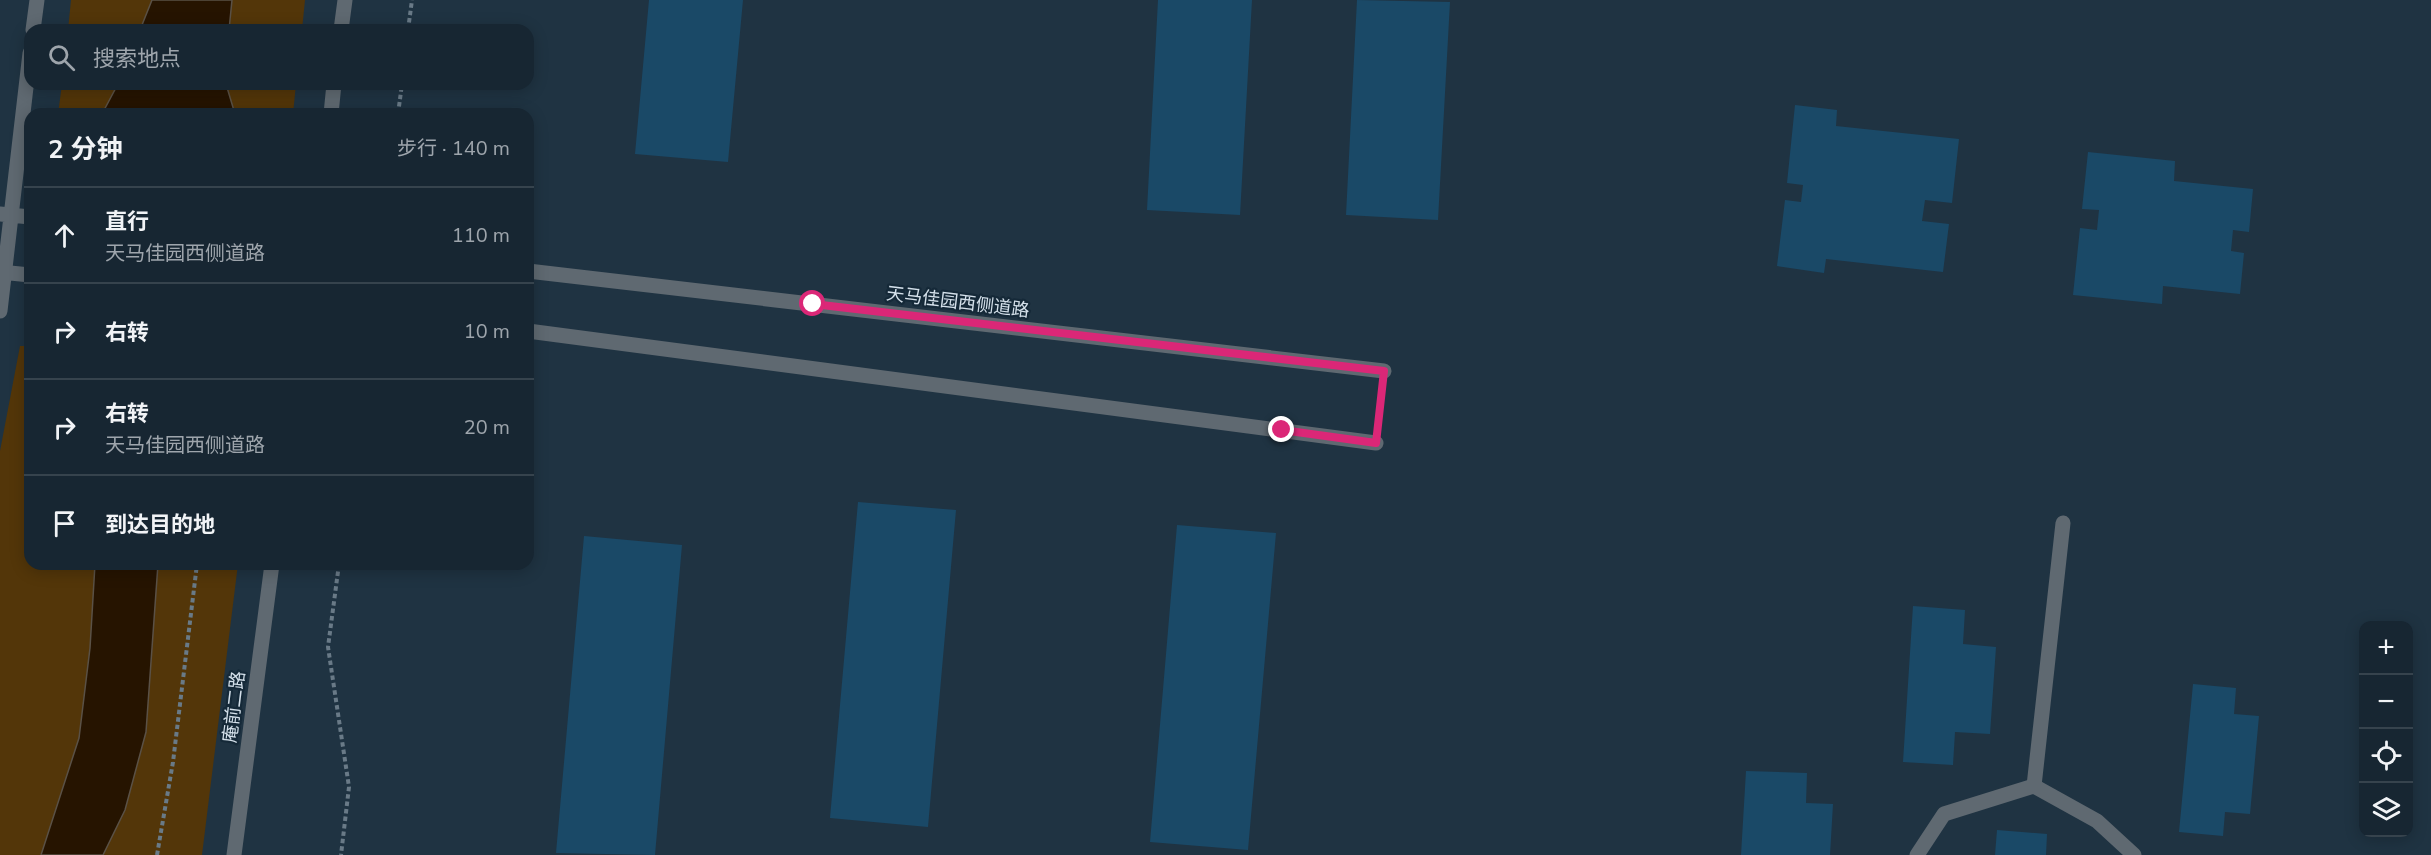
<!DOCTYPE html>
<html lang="zh">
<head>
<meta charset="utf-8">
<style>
  body { margin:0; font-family:"Nunito Sans","Noto Sans SC",sans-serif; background:#202e3a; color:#f1f3f6 }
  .controls { position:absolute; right:18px; bottom:18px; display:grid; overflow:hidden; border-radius:12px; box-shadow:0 3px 15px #0003 }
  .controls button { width:54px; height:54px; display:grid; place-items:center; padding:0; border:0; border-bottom:2px solid #36434d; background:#172632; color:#f1f3f6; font:30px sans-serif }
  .stop { position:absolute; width:18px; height:18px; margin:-14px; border:4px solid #db2777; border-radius:50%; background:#fff }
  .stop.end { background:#db2777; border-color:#fff; box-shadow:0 2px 6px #0008 }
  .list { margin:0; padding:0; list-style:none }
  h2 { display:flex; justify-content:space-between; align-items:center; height:78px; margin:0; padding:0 24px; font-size:26px }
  h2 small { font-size:20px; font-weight:400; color:#9ea5ac }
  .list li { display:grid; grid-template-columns:39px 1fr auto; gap:18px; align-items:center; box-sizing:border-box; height:96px; padding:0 24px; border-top:2px solid #36434d }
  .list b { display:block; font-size:22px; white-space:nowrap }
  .list p { margin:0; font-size:20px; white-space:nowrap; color:#9ea5ac }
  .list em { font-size:20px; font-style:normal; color:#9ea5ac }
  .icon { flex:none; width:33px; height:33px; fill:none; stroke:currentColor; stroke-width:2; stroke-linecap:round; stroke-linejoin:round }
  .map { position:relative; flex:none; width:2431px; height:855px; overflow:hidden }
  .search { position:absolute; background:#172632; box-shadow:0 3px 15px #0003; left:24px; top:24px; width:510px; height:66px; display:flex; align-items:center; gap:15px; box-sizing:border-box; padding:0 21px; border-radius:18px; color:#9ea5ac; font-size:22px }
  .panel { position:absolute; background:#172632; box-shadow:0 3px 15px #0003; left:24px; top:108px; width:510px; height:462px; border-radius:18px }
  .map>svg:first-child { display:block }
</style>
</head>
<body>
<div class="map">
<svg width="2431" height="855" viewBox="0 0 2431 855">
  <rect width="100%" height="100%" fill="#1f3342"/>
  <path fill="#533609" d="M71 0H305L302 30H68Z
    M62 84H296L293 114H58Z
    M20 346H30V564H238L202 855H0V451Z"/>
  <path fill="#261400" stroke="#5a5146" stroke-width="1.5" d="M152 0H232L229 30H140Z
    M118 84H226L235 114H102Z
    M95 564H158L146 732 125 810 103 855H41L79 738 90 648Z"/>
  <path fill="#1a4967" d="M649 0H743L728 162 635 154Z
    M1158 0H1252L1240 215 1147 210Z
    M1357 0 1450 2 1438 220 1346 215Z
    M1795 105 1837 110 1836 126 1959 139 1952 203 1925 200 1922 221 1949 224 1943 272 1826 259 1824 273 1777 266 1785 200 1801 202 1803 185 1787 183Z
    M2088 152 2175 161 2174 181 2253 189 2249 232 2233 230 2231 251 2244 253 2240 294 2163 286 2162 304 2073 295 2080 228 2097 230 2099 210 2082 209Z
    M858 502 956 510 928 827 830 818Z
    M1177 525 1276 533 1248 850 1150 842Z
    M584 536 682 545 655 855 556 853Z
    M1913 606 1965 610 1963 644 1996 647 1990 734 1955 732 1953 765 1903 762Z
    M2193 684 2236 688 2234 714 2259 716 2250 814 2225 812 2223 836 2179 832Z
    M1746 771 1807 773 1806 803 1833 804 1830 855H1741Z
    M1997 830 2047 834 2046 855H1995Z"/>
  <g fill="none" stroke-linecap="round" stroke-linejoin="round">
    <path stroke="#697a87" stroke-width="4" stroke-dasharray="4.5 3" stroke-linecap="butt" d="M408 30 412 0
      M398 114 402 84
      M1379 418 1381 396
      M339 564 328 647 349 787 341 855
      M157 855 173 762 197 564"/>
    <path stroke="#5f6971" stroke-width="15" d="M33 30 37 0
      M341 30 345 0
      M331 114 334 84
      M0 214 30 217
      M528 271 1384 371
      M0 272 30 275
      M0 311 30 53
      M528 331 1376 443
      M2034 786 2063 523
      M234 855 272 564
      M1917 855 1944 814 2034 786 2097 821 2134 855"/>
  </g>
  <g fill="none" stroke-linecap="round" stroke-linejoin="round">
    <path stroke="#db2777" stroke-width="8" d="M813 304 1384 371 1376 443 1282 430"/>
  </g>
  <g text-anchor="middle" stroke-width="4.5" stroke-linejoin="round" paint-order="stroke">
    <g font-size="18" fill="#d4e0ea" stroke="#152938">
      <text transform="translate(958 302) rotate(7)" y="6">天马佳园西侧道路</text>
      <text transform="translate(234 707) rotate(-83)" y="6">庵前二路</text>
    </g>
  </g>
</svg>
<div class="controls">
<button>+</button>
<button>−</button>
<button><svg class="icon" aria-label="locate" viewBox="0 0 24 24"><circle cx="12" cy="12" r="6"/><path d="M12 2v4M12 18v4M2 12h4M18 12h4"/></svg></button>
<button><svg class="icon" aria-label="layers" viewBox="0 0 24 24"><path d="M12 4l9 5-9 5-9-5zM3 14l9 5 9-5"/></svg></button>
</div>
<div class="stop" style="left:813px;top:304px"></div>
<div class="stop end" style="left:1282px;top:430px"></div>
<div class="search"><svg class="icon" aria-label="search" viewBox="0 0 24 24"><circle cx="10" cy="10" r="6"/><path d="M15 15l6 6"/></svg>搜索地点</div>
<section class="panel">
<h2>2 分钟<small>步行 · 140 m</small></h2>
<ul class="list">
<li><svg class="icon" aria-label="ahead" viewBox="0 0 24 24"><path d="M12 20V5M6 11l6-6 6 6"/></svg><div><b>直行</b><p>天马佳园西侧道路</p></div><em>110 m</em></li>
<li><svg class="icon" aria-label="right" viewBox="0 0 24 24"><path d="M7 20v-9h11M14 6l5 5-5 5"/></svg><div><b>右转</b></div><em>10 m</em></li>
<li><svg class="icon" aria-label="right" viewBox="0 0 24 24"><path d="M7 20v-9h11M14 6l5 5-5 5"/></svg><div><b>右转</b><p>天马佳园西侧道路</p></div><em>20 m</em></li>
<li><svg class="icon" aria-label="arrive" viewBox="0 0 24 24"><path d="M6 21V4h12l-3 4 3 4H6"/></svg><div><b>到达目的地</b></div></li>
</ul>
</section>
</div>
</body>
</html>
